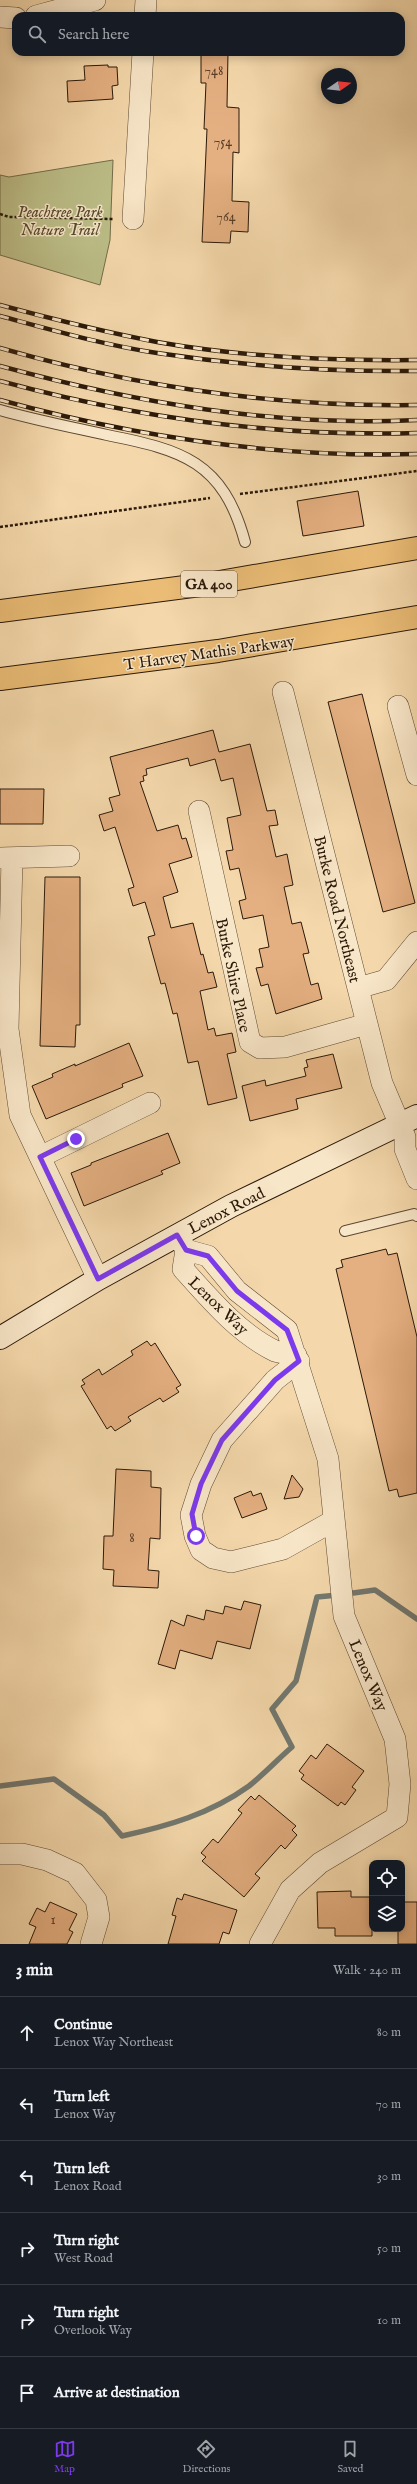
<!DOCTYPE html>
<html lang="en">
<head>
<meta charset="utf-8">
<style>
  body { margin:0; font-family:"IM FELL English",serif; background:#242831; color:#f1f3f6 }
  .controls { position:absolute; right:12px; bottom:12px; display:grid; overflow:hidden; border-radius:8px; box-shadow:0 2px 10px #0003 }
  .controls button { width:36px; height:36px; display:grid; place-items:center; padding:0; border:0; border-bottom:1px solid #363941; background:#171b24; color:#f1f3f6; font:20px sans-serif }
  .compass { position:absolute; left:321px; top:68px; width:36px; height:36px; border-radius:50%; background:#171b24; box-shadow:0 2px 10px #0003; rotate:76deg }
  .stop { position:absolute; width:12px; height:12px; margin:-9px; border:3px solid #7c3aed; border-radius:50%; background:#fff }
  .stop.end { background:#7c3aed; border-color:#fff; box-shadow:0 1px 4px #0008 }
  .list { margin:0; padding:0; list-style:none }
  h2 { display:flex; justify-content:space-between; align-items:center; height:52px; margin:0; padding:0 16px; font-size:17px }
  h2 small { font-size:13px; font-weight:400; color:#9ea1a6 }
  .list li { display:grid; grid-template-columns:26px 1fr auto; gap:12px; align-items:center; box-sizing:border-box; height:72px; padding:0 16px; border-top:1px solid #363941 }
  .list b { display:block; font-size:15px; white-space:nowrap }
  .list p { margin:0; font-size:13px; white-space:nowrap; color:#9ea1a6 }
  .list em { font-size:13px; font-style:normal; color:#9ea1a6 }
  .icon { flex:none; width:22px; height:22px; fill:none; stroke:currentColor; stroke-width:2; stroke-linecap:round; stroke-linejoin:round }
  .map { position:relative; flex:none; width:417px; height:1944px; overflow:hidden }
  .search { position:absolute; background:#171b24; box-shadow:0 2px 10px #0003; left:12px; right:12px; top:12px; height:44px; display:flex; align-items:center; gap:10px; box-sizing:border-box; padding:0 14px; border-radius:12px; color:#9ea1a6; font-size:15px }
  .sheet { height:484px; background:#171b24 }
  nav { display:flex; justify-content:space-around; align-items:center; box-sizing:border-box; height:56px; border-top:1px solid #363941; background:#171b24; font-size:11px; color:#9ea1a6 }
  nav a { display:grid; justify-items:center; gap:2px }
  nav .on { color:#7c3aed }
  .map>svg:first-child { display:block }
</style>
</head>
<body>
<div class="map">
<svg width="417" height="1944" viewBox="0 0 417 1944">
  <rect width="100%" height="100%" fill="#f4d8ab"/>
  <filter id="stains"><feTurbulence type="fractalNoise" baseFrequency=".005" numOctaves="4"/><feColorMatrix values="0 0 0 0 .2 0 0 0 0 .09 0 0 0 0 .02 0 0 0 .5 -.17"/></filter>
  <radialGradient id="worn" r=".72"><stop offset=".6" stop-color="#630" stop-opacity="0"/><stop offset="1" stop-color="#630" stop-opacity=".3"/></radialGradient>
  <path fill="#bcbe88" stroke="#746c48" d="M113 160 110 240 100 285 0 255V175L9 177Z"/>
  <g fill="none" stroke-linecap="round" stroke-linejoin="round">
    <path stroke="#727870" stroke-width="5.5" d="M346 1594 375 1590 417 1619
      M0 1786 54 1779 104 1815 122 1836C168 1826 210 1814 249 1786 264 1774 278 1759 292 1747L272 1709 296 1681 317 1597 338 1595"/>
  </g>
  <path fill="#e4af81" stroke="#2b1909" d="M201 52H228L227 107 239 108V153L233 152 232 201 249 202 248 232 231 231 230 243 202 242 207 129H204L206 83H201Z
    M108 65V67H117L118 85 112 86 113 99 68 102 67 81 85 80 84 66Z
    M358 491 364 526 303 536 297 501Z
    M362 694 415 903 383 912 328 702Z
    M213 730 219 752 250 744 267 811 275 810 278 825 269 826 276 857 287 854 293 885 284 887 292 924 301 922 309 953 303 954 311 985 318 983 322 999 276 1014 268 984 261 986 256 968 263 967 259 949 269 947 263 915 243 919 239 901 246 899 239 868 230 870 226 851 233 850 227 818 241 815 233 778 221 781 215 759 190 766 188 758 146 769 147 775 143 776 144 781 140 782 157 831 178 825 182 839 186 838 192 857 169 864 178 892 163 897 171 928 193 923 201 955 203 954 208 973 213 972 217 987 200 991 208 1030 214 1028 216 1036 232 1033 236 1052 227 1054 237 1098 208 1105 198 1061 188 1063 177 1013 173 1014 165 983 161 984 148 937 155 935 145 902 133 906 128 889 134 887 115 827 104 831 99 815 113 811 109 798 120 795 110 757Z
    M0 789H44L43 824H0Z
    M45 877H80V1025H76L75 1047 40 1046Z
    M129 1043 143 1076 122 1084 123 1087 46 1119 32 1086 53 1077 52 1074 75 1064V1066Z
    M333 1054 342 1088 296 1099 298 1109 250 1121 242 1086 265 1080 266 1086 306 1076 304 1068 308 1067 306 1060Z
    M168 1133 180 1163 161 1171 163 1174 84 1206 71 1173 91 1165V1163Z
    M386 1249 388 1255 397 1253 417 1337V1493L399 1497 397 1489 389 1491 336 1269 343 1267 341 1260Z
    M147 1341 151 1346 155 1343 181 1385 176 1388 179 1392 163 1402 160 1398 128 1417 131 1421 115 1431 111 1426 107 1429 81 1386 85 1384 82 1380 99 1369 102 1375 133 1355 131 1351Z
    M116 1469 151 1471V1487L161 1488 160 1539 150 1538 148 1570 159 1571 158 1588 113 1586 114 1570 103 1569 104 1536H113Z
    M292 1475 303 1489 299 1497 284 1499Z
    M251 1491 253 1496 261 1493 267 1509 242 1518 234 1498Z
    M244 1601 261 1605 250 1649 217 1641 212 1659 180 1650 175 1669 158 1664 171 1620 184 1626 187 1615 204 1620 206 1610 223 1614 225 1606 241 1610Z
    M327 1744 364 1771 352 1787 356 1790 345 1805 341 1802 338 1806 301 1779 304 1775 299 1771 311 1755 316 1759Z
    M259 1795 296 1826 292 1830 297 1835 285 1849 281 1845 255 1874 260 1878 244 1897 202 1861 206 1857 201 1853 213 1839 218 1843 242 1813 238 1810 251 1796 255 1800Z
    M351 1891V1897H372V1936H335V1928H318L317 1892Z
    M184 1894 237 1910 229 1934 223 1932 219 1944H168L176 1916 172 1915 177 1898 182 1900Z
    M50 1902 77 1914 69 1930 73 1932 67 1944H29L36 1927 29 1924 37 1908 45 1912Z
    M402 1902H417V1944H398V1929H402Z"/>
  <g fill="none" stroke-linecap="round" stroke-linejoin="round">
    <defs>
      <path id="lane" d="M0 410C35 420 71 427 107 435 182 450 223 461 245 542
        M345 1231 414 1214 417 1216"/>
      <path id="street" d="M36 16 95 0
        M145 16 146 0
        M0 17 16 18
        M133 219 143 52
        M283 692 382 1083 405 1137V1149L417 1179
        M398 706 417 775
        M199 811 250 1042 260 1048 285 1047 367 1024
        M0 858 69 856
        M12 858 8 1029 20 1115 98 1279
        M358 988 386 980 417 942
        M40 1157 150 1103
        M180 1239 186 1250 183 1269C210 1299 238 1333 275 1351 281 1353 289 1354 296 1355
        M186 1250 208 1256 237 1291 287 1330 328 1459 344 1616 395 1739 400 1784 397 1817 320 1863 290 1890 260 1944
        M299 1361 275 1380 222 1440 201 1484 191 1515 195 1536 201 1550 213 1558 231 1562 283 1549 333 1521
        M0 1854H22L47 1860 75 1873 96 1900 99 1917 91 1944"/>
      <path id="secondary" d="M0 1338 98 1279 231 1206 417 1116"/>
      <path id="highway" d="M0 611 208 584 417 548
        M0 679 218 651 417 617"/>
    </defs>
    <use href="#lane" stroke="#5d4932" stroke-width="12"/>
    <use href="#street" stroke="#5d4932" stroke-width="22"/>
    <use href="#secondary" stroke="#2b1909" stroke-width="24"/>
    <use href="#highway" stroke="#2b1909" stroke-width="24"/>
    <path stroke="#2b1909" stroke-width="2.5" stroke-dasharray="3 2" stroke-linecap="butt" d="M0 214 9 217 113 219
      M240 494 417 471
      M0 527 210 498"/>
    <use href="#lane" stroke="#f8e6c8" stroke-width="10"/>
    <use href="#street" stroke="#f8e6c8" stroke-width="21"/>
    <use href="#secondary" stroke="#f8e6c8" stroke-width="22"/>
    <use href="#highway" stroke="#eabc76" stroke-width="22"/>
    <defs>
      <path id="rail" d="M0 305C52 319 104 332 157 342 242 357 330 361 417 360
        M0 316C52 330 104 345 157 353 243 366 330 372 417 371
        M0 348C136 387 275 407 417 405
        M0 366C136 403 276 427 417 420
        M0 381C136 418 275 437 417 433
        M0 400C136 437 275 458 417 454"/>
    </defs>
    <use href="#rail" stroke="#2b1909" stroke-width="4.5"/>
    <use href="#rail" stroke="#f8e6c8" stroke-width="3" stroke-dasharray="9" stroke-linecap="butt"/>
  </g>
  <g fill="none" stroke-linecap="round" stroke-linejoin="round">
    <path stroke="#7c3aed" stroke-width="5" d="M76 1139 40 1157 98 1279 177 1235 186 1250 208 1256 237 1291 287 1330 299 1361 275 1380 222 1440 201 1484 192 1514 196 1536"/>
  </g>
  <g text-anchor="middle" stroke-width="3" stroke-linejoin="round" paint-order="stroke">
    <g font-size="14" fill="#593e27">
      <text x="214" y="75">748</text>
      <text x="223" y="146">754</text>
      <text x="226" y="221">764</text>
      <text x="132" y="1542">8</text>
      <text x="53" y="1924">1</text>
    </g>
    <rect fill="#f8e6c8" stroke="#685642" stroke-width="1" x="181" y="571" width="56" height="26" rx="3"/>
    <g font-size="15" font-weight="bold" fill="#2b1909">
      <text x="209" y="589">GA 400</text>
    </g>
    <g font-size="16" font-style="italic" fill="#564b2f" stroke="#f8e6c8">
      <text x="60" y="217">Peachtree Park<tspan x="60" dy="18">Nature Trail</tspan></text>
    </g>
    <g font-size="16" fill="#2b1909" stroke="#f8e6c8">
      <text transform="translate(209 652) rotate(-8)" y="6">T Harvey Mathis Parkway</text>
      <text transform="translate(338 909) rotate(76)" y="6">Burke Road Northeast</text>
      <text transform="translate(234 975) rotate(78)" y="6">Burke Shire Place</text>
      <text transform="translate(226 1210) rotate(-27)" y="6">Lenox Road</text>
      <text transform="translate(219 1305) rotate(44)" y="6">Lenox Way</text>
      <text transform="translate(369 1675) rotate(67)" y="6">Lenox Way</text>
    </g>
  </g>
  <rect width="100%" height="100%" filter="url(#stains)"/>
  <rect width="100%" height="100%" fill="url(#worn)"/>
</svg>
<div class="controls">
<button><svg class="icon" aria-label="locate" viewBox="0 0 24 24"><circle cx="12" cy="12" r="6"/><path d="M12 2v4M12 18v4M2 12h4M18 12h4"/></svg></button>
<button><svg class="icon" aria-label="layers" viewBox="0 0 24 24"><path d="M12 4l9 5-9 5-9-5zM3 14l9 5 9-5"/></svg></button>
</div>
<svg class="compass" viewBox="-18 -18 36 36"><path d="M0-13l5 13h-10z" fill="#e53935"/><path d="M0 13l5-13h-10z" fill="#9ea1a6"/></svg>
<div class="stop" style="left:196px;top:1536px"></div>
<div class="stop end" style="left:76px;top:1139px"></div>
<div class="search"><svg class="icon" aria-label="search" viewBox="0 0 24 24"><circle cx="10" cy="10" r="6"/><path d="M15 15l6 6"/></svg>Search here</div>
</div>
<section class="sheet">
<h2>3 min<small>Walk · 240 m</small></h2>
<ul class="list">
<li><svg class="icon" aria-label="ahead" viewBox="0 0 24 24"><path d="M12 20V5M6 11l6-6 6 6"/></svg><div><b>Continue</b><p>Lenox Way Northeast</p></div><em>80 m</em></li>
<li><svg class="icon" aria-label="left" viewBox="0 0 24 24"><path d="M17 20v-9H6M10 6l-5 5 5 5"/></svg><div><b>Turn left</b><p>Lenox Way</p></div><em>70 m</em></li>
<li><svg class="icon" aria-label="left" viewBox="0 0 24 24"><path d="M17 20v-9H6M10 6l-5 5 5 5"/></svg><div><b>Turn left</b><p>Lenox Road</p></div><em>30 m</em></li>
<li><svg class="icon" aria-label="right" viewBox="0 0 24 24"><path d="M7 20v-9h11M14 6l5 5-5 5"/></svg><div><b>Turn right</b><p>West Road</p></div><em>50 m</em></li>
<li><svg class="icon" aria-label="right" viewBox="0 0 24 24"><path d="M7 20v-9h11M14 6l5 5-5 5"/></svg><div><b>Turn right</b><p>Overlook Way</p></div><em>10 m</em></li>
<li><svg class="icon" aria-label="arrive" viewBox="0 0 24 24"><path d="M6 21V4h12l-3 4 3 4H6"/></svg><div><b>Arrive at destination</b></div></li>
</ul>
</section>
<nav>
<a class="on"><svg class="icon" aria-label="map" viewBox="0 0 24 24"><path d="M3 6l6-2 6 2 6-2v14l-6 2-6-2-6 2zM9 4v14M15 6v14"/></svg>Map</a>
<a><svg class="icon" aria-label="directions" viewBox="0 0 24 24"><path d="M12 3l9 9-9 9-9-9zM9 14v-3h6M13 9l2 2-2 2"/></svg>Directions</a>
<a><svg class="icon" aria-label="saved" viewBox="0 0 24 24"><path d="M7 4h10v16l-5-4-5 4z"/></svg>Saved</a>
</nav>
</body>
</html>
